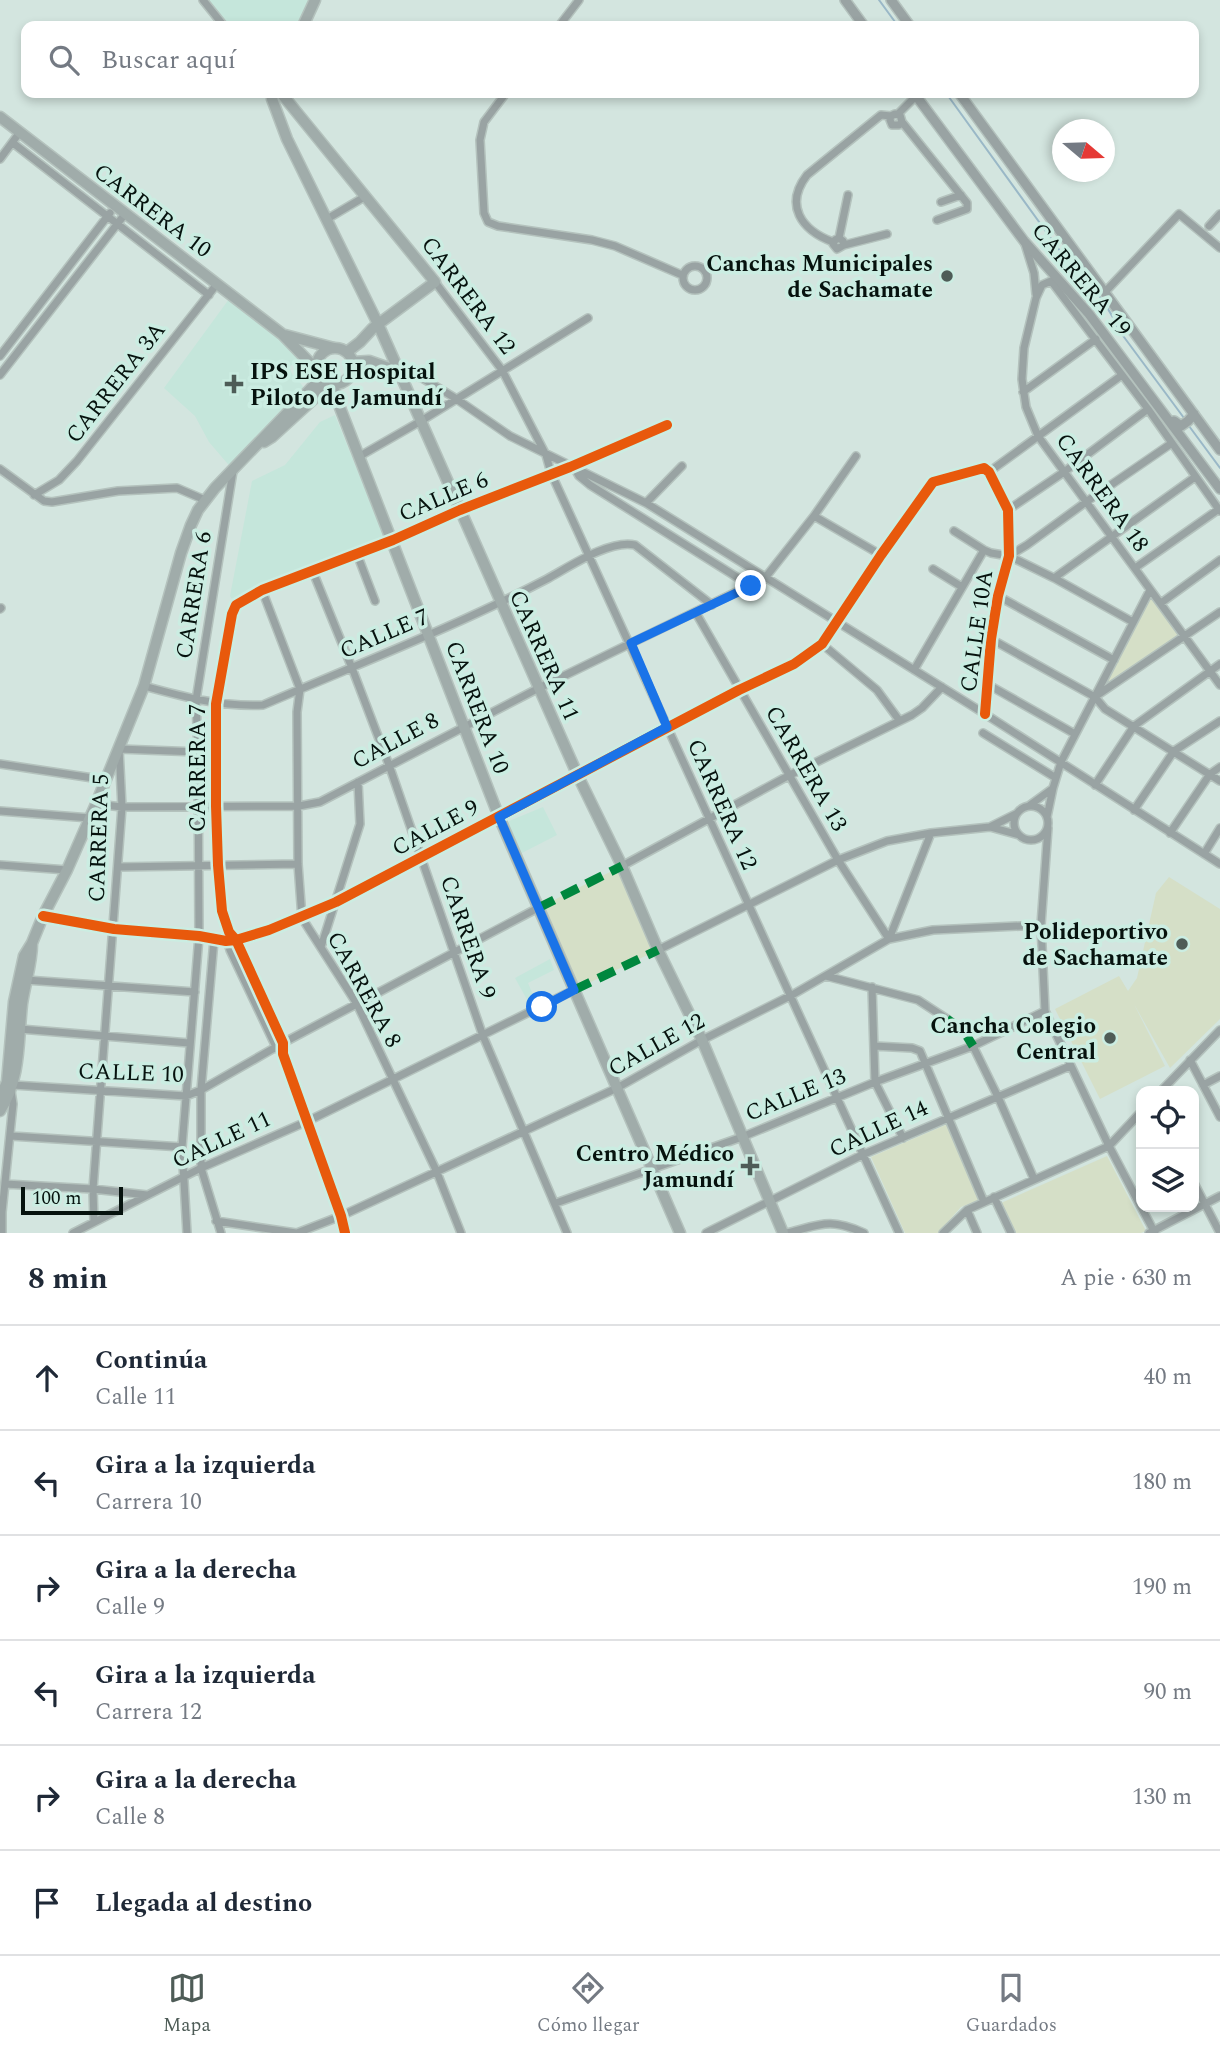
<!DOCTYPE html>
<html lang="es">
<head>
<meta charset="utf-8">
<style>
  body { margin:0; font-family:Spectral,serif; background:#f6f6f7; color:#1f2937 }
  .controls { position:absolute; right:21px; bottom:21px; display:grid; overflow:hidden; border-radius:14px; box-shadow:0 4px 10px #0003 }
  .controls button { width:63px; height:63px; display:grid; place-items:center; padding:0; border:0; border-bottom:2px solid #e0e1e3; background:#fff; color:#1f2937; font:35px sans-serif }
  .compass { position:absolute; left:1052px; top:119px; width:63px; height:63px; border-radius:50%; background:#fff; box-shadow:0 4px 10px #0003; rotate:109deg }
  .scale { position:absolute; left:21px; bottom:18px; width:102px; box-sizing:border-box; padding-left:7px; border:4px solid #06120e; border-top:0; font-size:19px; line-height:24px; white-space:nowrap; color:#06120e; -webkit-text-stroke:5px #cbede2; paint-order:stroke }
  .stop { position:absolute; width:21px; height:21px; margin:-16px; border:5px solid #1a73e8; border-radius:50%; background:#fff }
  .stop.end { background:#1a73e8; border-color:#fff; box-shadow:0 2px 7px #0008 }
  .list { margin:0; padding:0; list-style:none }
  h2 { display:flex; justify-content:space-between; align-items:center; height:91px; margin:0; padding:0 28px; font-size:30px }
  h2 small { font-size:23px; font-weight:400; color:#747a83 }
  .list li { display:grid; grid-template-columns:46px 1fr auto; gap:21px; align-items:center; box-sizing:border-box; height:105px; padding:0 28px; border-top:2px solid #e0e1e3 }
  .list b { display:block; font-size:26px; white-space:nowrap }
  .list p { margin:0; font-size:23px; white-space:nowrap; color:#747a83 }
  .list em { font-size:23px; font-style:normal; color:#747a83 }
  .icon { flex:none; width:38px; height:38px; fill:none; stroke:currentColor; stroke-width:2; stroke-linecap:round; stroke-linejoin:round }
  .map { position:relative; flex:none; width:1220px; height:1233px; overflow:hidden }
  .search { position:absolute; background:#fff; box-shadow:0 4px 10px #0003; left:21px; right:21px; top:21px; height:77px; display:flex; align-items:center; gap:18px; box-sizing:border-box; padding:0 24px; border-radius:14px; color:#747a83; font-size:26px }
  .sheet { height:721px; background:#fff }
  nav { display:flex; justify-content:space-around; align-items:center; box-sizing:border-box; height:98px; border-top:2px solid #e0e1e3; background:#fff; font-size:19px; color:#747a83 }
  nav a { display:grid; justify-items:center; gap:4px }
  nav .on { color:#4e5c57 }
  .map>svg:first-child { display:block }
</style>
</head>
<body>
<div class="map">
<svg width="1220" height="1233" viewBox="0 0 1220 1233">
  <rect width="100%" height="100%" fill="#d3e5df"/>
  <path fill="#c5e6db" d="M203 0H308L312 6 303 26H224Z
    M232 295 303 356 289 367 292 374 299 381 308 394 233 470 209 442 195 416 164 388Z
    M335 415 386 541 234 602 230 596 252 481 285 465 320 422Z
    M543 807 557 835 518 855 502 824Z
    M550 959 554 970 528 983 536 1002 530 1005 515 978Z"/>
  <path fill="#d5dfc7" d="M1150 590 1183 638 1095 697Z
    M622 866 658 950 574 990 538 908Z
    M1169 877 1220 909V1019L1170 1068 1134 1004 1165 1066 1100 1099 1055 1009 1119 976 1128 991 1137 978 1156 893Z
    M950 1123 979 1200 961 1207 938 1233H905L871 1157Z
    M1107 1156 1146 1231 1141 1233H1014L1001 1203Z"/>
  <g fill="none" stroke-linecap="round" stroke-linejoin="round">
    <path stroke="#9ab8c7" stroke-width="2" d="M879 0 898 26
      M946 93 1063 255C1065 256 1072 259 1073 261 1082 269 1116 318 1118 329L1184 418
      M1189 426 1220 468"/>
    <defs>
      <path id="minor" d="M203 0 224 26
        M559 26 579 0
        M506 93 484 122 480 140 484 213 488 222 498 226 592 240 615 246 682 275
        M898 114 916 96
        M891 116 890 120 892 125H899L902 122
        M13 143 209 295
        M0 159 20 132
        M941 202 961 195
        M327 219 366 196
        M1209 226 1220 214
        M839 238 835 240 833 244 837 249 844 245 843 241 839 238 848 195
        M833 242C801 230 784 205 807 175L881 115 891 116 895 114 900 115 902 122 967 203V209L937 220
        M1025 244 1034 273 1036 294
        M844 245 887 234
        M683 278a12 12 0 1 1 24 0a12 12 0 1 1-24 0Z
        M1051 281 1148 409 1220 511
        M1059 281H1051L1042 285 1036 298 1024 348 1022 379 1026 407 1038 436 1220 685
        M435 282 502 370 546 455 551 473 899 1233
        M1105 292 1179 214 1220 248
        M0 356 110 213
        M400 372 422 378 455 398 510 436 646 503 985 714 1220 864
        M0 375 125 214
        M1023 392 1096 339
        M360 456 421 421 588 318
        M0 469 44 501 52 502 118 491 177 488 205 500
        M575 469 579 476 590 485 751 586
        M989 472 1122 375
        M34 495 59 480 77 461 217 284
        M646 503 682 466
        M1008 510 1064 472 1148 409
        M814 516 881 555
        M954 531 984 550 991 553 1009 556 1054 578 1133 622
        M357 554 375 601
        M1009 556 1027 545 1086 502 1172 443
        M1135 568 1219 509
        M933 569 962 587
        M313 572 352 668 389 765 483 1036 567 1233
        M1054 578 1195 477
        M262 590 300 689 297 712 298 864 302 918 357 1004 436 1170 461 1233
        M998 596 1114 660
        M1161 603 1220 560
        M0 609 1 608
        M696 613 838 860 889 939
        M991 639 1095 697 1105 709 1220 781
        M822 644 877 690 899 720
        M914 670 984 550
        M987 684 1075 734
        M144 686C184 697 221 707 263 705 358 664 455 627 547 579 569 567 610 539 635 545L712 605
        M1096 696 1220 612
        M983 733 1056 778
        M0 764 106 780
        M1095 785 1134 726 1220 664
        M96 804 122 807 299 806 320 802 539 688 765 578 814 516 856 456
        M1030 805 1052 789
        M1014 823a17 17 0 1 1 34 0a17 17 0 1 1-34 0Z
        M1134 810 1174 751 1220 721
        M0 811 90 818
        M1047 817 1053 788 1061 762 1150 590
        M990 827 1019 835
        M1048 828 1041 925 1045 1011 1109 1146 1141 1207
        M1170 833 1210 774 1220 767
        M1204 854 1220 828
        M0 865 67 870
        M622 866 788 776 912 715 922 708 942 687
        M118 867 298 864
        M43 916 114 929 199 936 226 941 236 940 269 930 336 902 739 690 794 664 822 644 881 555 933 482 984 468 989 472 1008 510 1009 556 998 596 991 639 985 714
        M227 939 230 950 277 1049
        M889 939 931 833
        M214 940 201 1090V1168L221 1233
        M321 947 360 824 358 782
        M658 950 838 860 887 841 931 833 990 827 1016 814
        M826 976 918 1000 947 1019
        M26 980 195 992
        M872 987 875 1082 903 1138
        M20 1029 189 1043
        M874 1046 912 1048 920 1051 984 1202
        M973 1046 998 1097 1034 1179
        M1190 1060 1220 1117
        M13 1085 186 1096 201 1090 283 1043 538 908
        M1203 1085 1220 1076
        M1161 1091 1220 1030
        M11 1136 182 1147
        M1194 1183 1220 1233
        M5 1184 93 1189 147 1195
        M994 1197 1011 1233
        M556 1203 742 1137 875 1082 973 1046 1045 1011
        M1141 1207 1155 1233
        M967 1210 977 1233
        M216 1221 296 1233
        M94 1222 93 1189 122 807 119 749 198 752
        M2 1233V1212L13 1104 11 1091
        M73 1233 201 1168 308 1121 574 990
        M187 1233 182 1147 199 936 198 752 196 700 233 471
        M297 1233 341 1216 617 1088 702 1040 792 995 889 939 933 930 1041 925
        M345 1233 341 1216 283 1054V1043L236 940 229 932 222 911 218 865 216 806V704L232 614 236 605 262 590 393 540 460 510 570 467 667 425
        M706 1233 862 1155 1070 1066
        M787 1233C822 1224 830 1218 864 1233
        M943 1233 967 1210 1109 1146 1141 1112
        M1149 1233 1220 1196"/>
      <path id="tertiary" d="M845 0 864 26
        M891 0 910 26
        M914 93 1024 241 1089 314 1220 489
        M959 93 1220 450
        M1174 421 1181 426 1188 421 1194 414"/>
      <path id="secondary" d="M303 26 315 0
        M274 93 272 99 287 139 378 324 578 776 622 866 658 950 702 1040 783 1233
        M281 93 435 282 373 328 360 342 347 352
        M0 117 282 334 317 370
        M285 335 334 348
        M317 366a18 18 0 1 1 36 0a18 18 0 1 1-36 0Z
        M353 362 369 361 400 372
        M333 385 337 400 499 817 680 1233
        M264 442 272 437 330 384
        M0 1097 7 1082 14 1002 24 956 32 943 43 916 67 870 96 804 144 686 181 553 191 525 198 510 215 488 321 378
        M0 1111C21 1079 18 1040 22 1004 25 983 32 964 32 943"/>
    </defs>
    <use href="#minor" stroke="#b4c2bd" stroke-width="10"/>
    <use href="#tertiary" stroke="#b4c2bd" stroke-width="12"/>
    <use href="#secondary" stroke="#b4c2bd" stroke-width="13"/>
    <use href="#minor" stroke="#99a3a3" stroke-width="7"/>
    <use href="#tertiary" stroke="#99a3a3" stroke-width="9"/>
    <use href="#secondary" stroke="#a0acaa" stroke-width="10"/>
    <path stroke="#00873e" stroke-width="9" stroke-dasharray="18 9" stroke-linecap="butt" d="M538 908 622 866
      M574 990 658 950
      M947 1019 963 1030 973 1046"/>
    <defs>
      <path id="cycleway" d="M43 916 114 929 199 936 226 941 236 940 269 930 336 902 739 690 794 664 822 644 881 555 933 482 984 468 989 472 1008 510 1009 556 998 596 991 639 985 714
        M345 1233 341 1216 283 1054V1043L236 940 229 932 222 911 218 865 216 806V704L232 614 236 605 262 590 393 540 460 510 570 467 667 425"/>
    </defs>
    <use href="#cycleway" stroke="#cbede2" stroke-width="15"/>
    <use href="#cycleway" stroke="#e8590c" stroke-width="10"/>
  </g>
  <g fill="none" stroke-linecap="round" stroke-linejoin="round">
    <path stroke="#1a73e8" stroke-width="9" d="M542 1007 574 990 499 817 667 727 631 643 751 586"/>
  </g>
  <g fill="#4e5c57" stroke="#cbede2" stroke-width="2.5">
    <circle cx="947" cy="276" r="7"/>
    <path d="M230.5 373.5h7v7h7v7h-7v7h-7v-7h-7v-7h7z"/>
    <circle cx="1182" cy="944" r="7"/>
    <circle cx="1110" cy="1038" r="7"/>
    <path d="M746.5 1155.5h7v7h7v7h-7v7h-7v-7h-7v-7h7z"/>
  </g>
  <g text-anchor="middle" stroke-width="7" stroke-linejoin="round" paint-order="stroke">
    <g font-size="23" fill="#06120e" stroke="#cbede2">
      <text transform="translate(153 210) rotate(37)" y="8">CARRERA 10</text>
      <text transform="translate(1082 279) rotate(50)" y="8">CARRERA 19</text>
      <text transform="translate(469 295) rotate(53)" y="8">CARRERA 12</text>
      <text transform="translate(115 382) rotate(-52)" y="8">CARRERA 3A</text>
      <text transform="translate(1103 492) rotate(54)" y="8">CARRERA 18</text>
      <text transform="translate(443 496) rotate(-23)" y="8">CALLE 6</text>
      <text transform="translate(193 595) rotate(-81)" y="8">CARRERA 6</text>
      <text transform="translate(976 631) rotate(-82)" y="8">CALLE 10A</text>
      <text transform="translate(384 633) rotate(-23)" y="8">CALLE 7</text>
      <text transform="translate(545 655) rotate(66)" y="8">CARRERA 11</text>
      <text transform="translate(478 707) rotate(69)" y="8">CARRERA 10</text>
      <text transform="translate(395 740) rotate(-28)" y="8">CALLE 8</text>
      <text transform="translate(197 768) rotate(-90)" y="8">CARRERA 7</text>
      <text transform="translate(807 768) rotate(60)" y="8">CARRERA 13</text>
      <text transform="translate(723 804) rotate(66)" y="8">CARRERA 12</text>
      <text transform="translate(435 827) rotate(-28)" y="8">CALLE 9</text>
      <text transform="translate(98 838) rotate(-88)" y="8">CARRERA 5</text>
      <text transform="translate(469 937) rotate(71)" y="8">CARRERA 9</text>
      <text transform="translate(365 989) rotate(61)" y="8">CARRERA 8</text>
      <text transform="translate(656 1044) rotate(-29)" y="8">CALLE 12</text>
      <text transform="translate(131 1072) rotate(2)" y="8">CALLE 10</text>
      <text transform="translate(795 1094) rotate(-22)" y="8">CALLE 13</text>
      <text transform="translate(878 1128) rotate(-25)" y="8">CALLE 14</text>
      <text transform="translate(221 1139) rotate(-25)" y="8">CALLE 11</text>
    </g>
    <g font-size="23" font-weight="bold" fill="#06120e" stroke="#cbede2" text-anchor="end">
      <text x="933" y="271">Canchas Municipales<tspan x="933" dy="26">de Sachamate</tspan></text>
      <text x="250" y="379" text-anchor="start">IPS ESE Hospital<tspan x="250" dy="26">Piloto de Jamundí</tspan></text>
      <text x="1168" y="939">Polideportivo<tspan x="1168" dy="26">de Sachamate</tspan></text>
      <text x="1096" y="1033">Cancha Colegio<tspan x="1096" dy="26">Central</tspan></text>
      <text x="734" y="1161">Centro Médico<tspan x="734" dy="26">Jamundí</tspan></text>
    </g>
  </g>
</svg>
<div class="controls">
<button><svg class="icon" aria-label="locate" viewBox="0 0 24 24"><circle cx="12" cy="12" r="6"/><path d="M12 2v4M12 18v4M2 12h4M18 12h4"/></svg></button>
<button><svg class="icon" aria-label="layers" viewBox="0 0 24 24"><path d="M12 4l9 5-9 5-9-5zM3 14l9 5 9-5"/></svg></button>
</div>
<svg class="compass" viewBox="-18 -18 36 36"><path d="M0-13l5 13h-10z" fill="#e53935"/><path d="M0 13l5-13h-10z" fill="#747a83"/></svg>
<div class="scale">100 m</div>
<div class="stop" style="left:542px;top:1007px"></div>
<div class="stop end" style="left:751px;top:586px"></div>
<div class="search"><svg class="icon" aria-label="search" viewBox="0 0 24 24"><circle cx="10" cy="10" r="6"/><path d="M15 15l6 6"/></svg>Buscar aquí</div>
</div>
<section class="sheet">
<h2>8 min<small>A pie · 630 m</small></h2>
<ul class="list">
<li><svg class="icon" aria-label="ahead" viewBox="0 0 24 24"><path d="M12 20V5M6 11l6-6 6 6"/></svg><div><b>Continúa</b><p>Calle 11</p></div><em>40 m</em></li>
<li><svg class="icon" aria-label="left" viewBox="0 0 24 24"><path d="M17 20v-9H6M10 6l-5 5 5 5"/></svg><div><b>Gira a la izquierda</b><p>Carrera 10</p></div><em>180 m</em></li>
<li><svg class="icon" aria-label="right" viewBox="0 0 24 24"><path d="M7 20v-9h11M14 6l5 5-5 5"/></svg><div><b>Gira a la derecha</b><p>Calle 9</p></div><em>190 m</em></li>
<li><svg class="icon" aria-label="left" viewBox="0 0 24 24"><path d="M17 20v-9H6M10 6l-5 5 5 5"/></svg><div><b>Gira a la izquierda</b><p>Carrera 12</p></div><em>90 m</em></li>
<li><svg class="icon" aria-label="right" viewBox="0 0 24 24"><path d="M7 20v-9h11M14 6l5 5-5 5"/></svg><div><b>Gira a la derecha</b><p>Calle 8</p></div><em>130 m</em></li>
<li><svg class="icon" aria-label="arrive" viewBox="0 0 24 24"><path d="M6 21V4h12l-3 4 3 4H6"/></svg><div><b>Llegada al destino</b></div></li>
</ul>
</section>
<nav>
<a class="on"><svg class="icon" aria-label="map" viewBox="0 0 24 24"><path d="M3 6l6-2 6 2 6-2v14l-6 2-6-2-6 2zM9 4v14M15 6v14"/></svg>Mapa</a>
<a><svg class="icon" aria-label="directions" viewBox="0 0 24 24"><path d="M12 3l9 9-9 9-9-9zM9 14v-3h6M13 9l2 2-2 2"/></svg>Cómo llegar</a>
<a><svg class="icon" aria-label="saved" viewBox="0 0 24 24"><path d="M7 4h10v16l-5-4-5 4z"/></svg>Guardados</a>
</nav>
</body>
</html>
